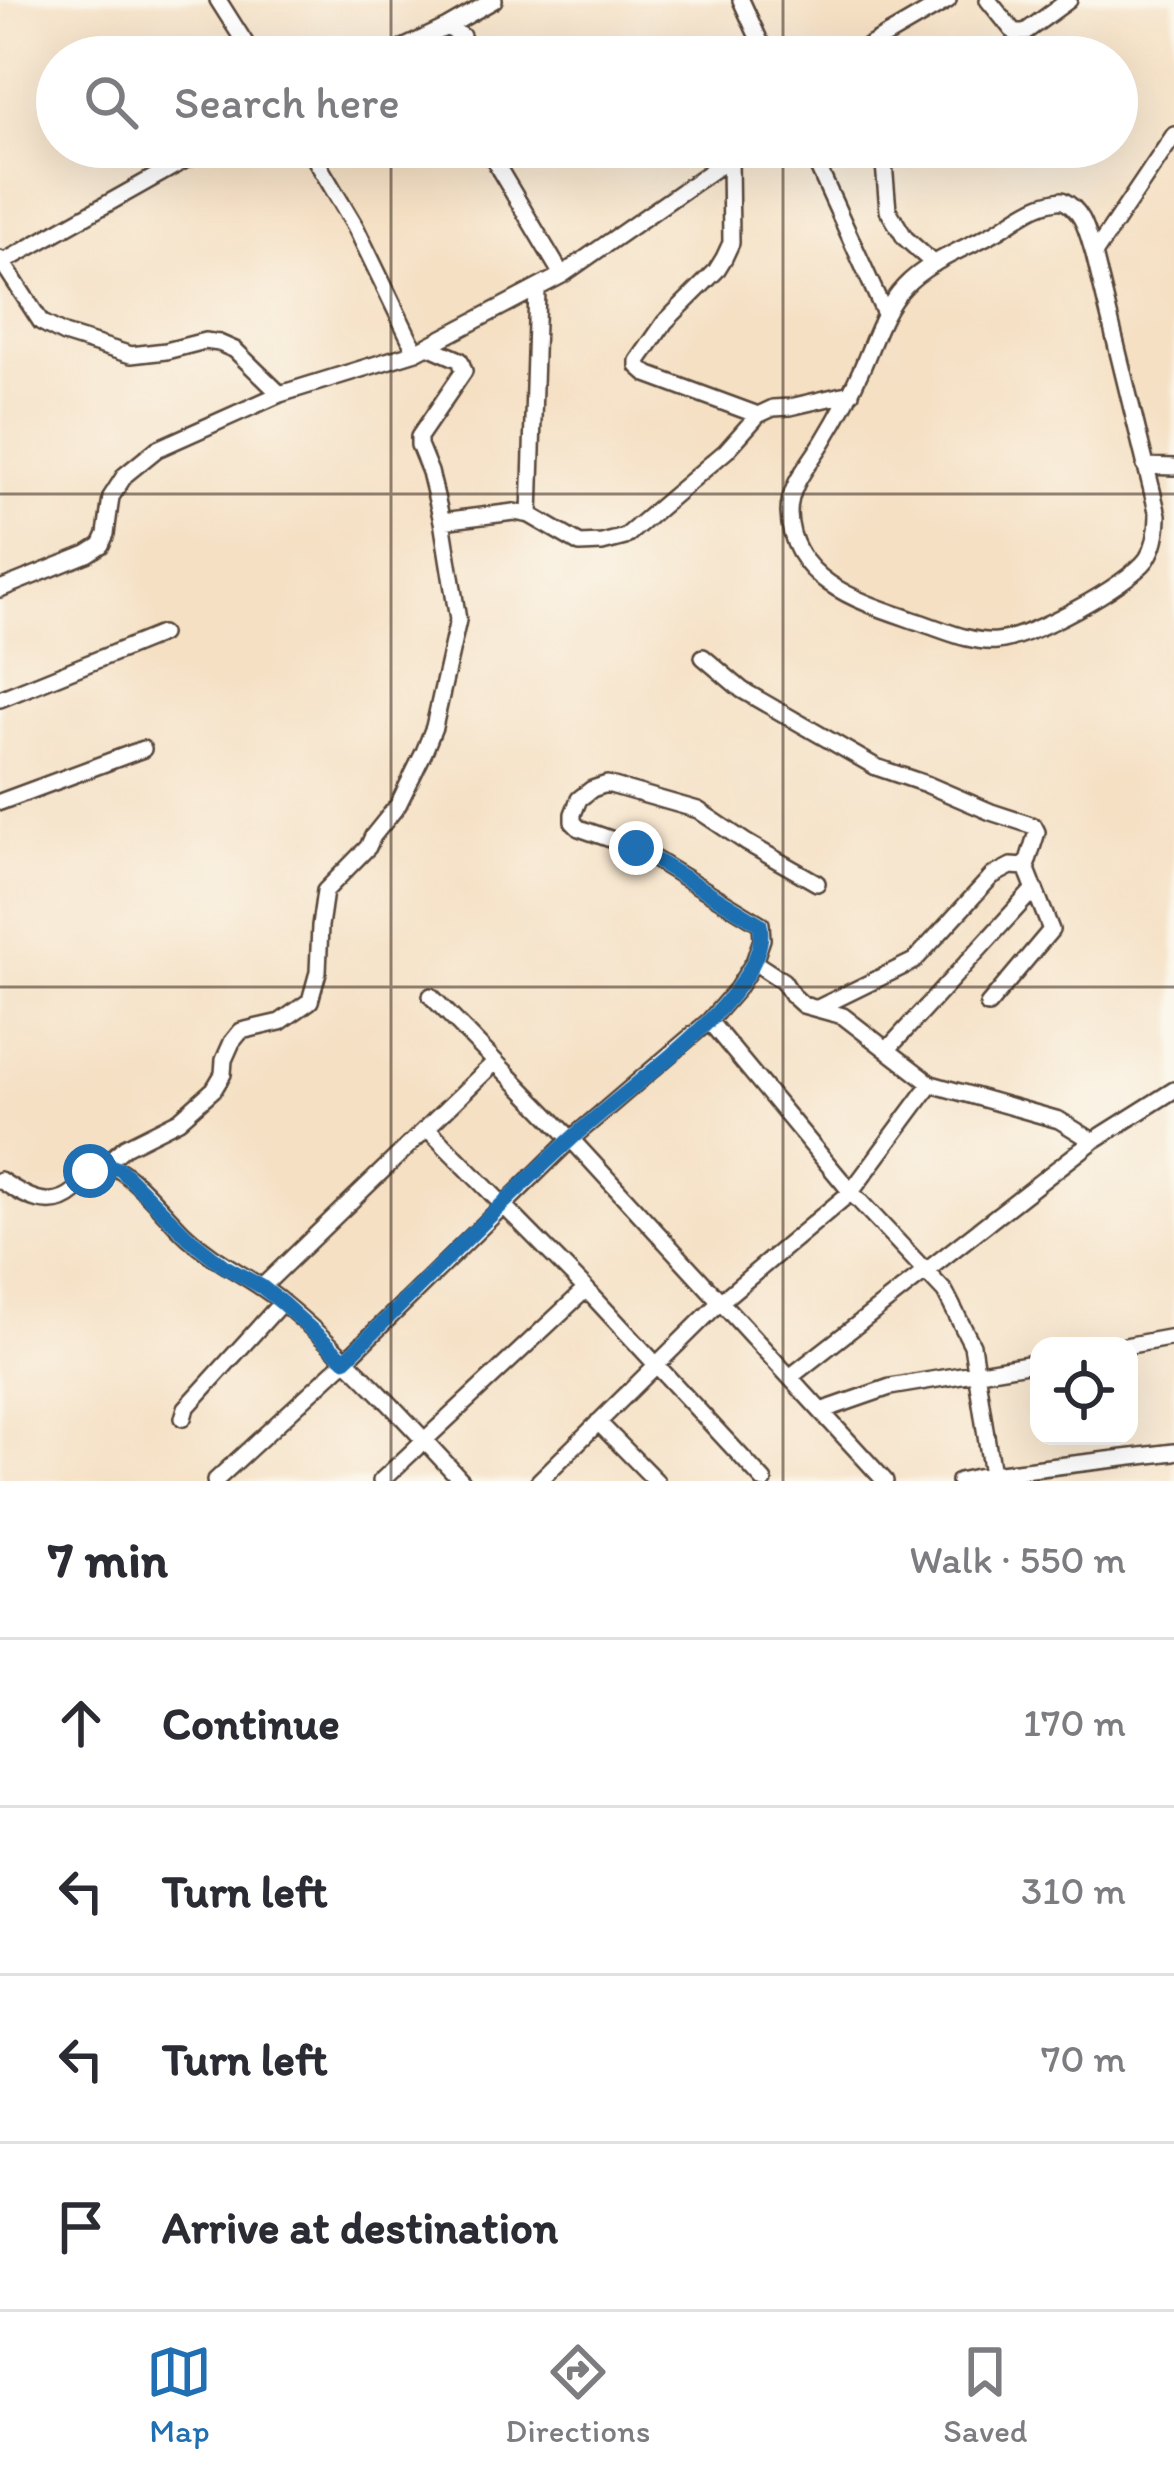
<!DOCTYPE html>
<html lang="en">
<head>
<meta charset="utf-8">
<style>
  body { margin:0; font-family:Itim,sans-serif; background:#f7f7f7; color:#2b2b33 }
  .controls { position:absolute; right:36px; bottom:36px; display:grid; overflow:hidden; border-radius:24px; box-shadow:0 12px 48px #0002 }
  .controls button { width:108px; height:108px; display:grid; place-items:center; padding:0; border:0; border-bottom:3px solid #e1e1e2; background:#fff; color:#2b2b33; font:60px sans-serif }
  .stop { position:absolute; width:36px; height:36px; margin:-27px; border:9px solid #1f6fb2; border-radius:50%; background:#fff }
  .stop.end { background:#1f6fb2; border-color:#fff; box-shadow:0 3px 12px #0008 }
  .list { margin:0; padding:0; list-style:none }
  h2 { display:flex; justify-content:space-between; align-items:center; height:156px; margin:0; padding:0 48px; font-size:51px }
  h2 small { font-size:39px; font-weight:400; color:#7c7c81 }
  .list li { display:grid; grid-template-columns:78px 1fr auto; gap:36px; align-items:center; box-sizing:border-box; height:168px; padding:0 48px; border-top:3px solid #e1e1e2 }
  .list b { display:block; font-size:45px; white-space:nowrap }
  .list em { font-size:39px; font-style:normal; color:#7c7c81 }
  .icon { flex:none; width:66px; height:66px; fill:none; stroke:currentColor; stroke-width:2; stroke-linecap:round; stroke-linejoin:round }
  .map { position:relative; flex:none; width:1174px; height:1481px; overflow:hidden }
  .search { position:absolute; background:#fff; box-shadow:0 12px 48px #0002; left:36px; right:36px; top:36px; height:132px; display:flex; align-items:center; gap:30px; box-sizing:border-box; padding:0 42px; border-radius:66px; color:#7c7c81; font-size:45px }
  .sheet { height:828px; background:#fff }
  nav { display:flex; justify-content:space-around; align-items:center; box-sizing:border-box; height:168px; border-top:3px solid #e1e1e2; background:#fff; font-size:33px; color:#7c7c81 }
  nav a { display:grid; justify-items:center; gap:6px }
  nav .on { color:#1f6fb2 }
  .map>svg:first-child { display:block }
</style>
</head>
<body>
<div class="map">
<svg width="1174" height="1481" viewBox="0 0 1174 1481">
  <rect width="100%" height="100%" fill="#fbf7ec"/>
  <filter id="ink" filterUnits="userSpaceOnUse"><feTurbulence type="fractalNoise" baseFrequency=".00833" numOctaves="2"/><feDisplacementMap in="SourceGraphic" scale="24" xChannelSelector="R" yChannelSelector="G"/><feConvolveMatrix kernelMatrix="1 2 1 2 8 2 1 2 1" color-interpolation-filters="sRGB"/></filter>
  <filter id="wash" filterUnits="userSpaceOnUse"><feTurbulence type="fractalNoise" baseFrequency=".004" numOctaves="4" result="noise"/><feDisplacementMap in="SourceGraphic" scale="48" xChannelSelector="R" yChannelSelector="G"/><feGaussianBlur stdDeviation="2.7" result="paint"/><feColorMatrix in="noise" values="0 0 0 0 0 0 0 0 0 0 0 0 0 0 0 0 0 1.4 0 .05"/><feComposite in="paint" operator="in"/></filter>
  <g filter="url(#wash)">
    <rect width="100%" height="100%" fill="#f5e0c4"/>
  </g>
  <g filter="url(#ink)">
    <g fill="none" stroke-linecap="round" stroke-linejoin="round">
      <defs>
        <path id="minor" d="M218 0 254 57
          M741 0 767 57
          M988 0 1014 32H1025L1069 0
          M447 27 462 36 468 57
          M384 57 447 27 494 0
          M850 57 948 0
          M308 147 355 226 416 352
          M489 147 499 169 562 275
          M809 147 885 314
          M875 147 884 164 888 210 905 238 934 264
          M730 158 731 243 724 258 716 271 665 322 638 361V366L647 374 758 415
          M1062 200C1084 211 1087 232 1094 254L1158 515C1158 531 1156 545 1147 559 1128 585 1030 638 997 641 970 643 944 630 919 622 864 603 791 583 789 513 789 484 810 464 824 440 838 417 851 393 862 368 874 341 883 309 904 287 928 261 967 248 997 231 1012 222 1028 209 1044 204 1050 202 1056 201 1062 200Z
          M1094 254 1174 135
          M0 259 41 322 64 334 131 355 166 351 205 341 219 343 235 350 280 394
          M0 264 208 147
          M1145 466 1174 467
          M530 515 537 290
          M442 521 514 512 530 515 580 544 602 543 625 537 726 451 758 415 773 408 790 407 851 393
          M0 589 87 554 101 545 106 534 111 497 125 475 157 449 280 394 416 352 562 275 730 158 739 147
          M703 657 742 690 876 767 926 784 991 812 1034 826 1037 832 1026 867 1051 930 988 1005
          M0 699 161 634
          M0 802 143 749
          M754 962 783 981 792 995 803 1005 843 1016 931 1084 1059 1120 1093 1141
          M431 996 571 1139 885 1481
          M818 1008 914 961 992 876 1011 866 1026 867
          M709 1021 851 1192 945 1292 972 1345 993 1481
          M888 1049 1034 889
          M427 1128 586 1289 764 1481
          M105 1164 125 1147 179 1120 214 1089 223 1074 224 1060 232 1042 241 1031 280 1022 310 1001 318 972 320 926 325 891 368 847 373 836 398 805 424 752 434 727 458 620 442 521 430 472 419 445V437L464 371 460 360 428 346
          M0 1180C23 1195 50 1213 75 1191 86 1180 90 1171 105 1164 131 1169 166 1217 187 1236 216 1263 249 1276 278 1299 344 1353 404 1418 462 1481
          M262 1287 495 1062
          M1125 1346 1174 1337
          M790 1377 1093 1141 1174 1090
          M821 1411 890 1387 1039 1362
          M183 1418 186 1408 282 1302
          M598 1422 656 1481
          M215 1481 345 1361 571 1139 709 1021 737 989 754 962 762 939 761 924 636 848 579 828 573 822V814L579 799 592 789 607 784 698 810 747 843 817 883
          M381 1481 586 1289
          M539 1481 720 1302 851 1192 931 1084
          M959 1481 991 1474 1174 1452"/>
      </defs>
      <use href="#minor" stroke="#574537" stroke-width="20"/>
      <use href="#minor" stroke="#fff" stroke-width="15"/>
    </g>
  </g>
  <g fill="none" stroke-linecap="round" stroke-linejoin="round" filter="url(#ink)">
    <path stroke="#1f6fb2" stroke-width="15" d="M90 1171 105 1164 121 1170 190 1239 224 1266 262 1287 282 1303 345 1360C420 1287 492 1211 570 1140 624 1090 690 1049 735 991 749 973 765 947 760 924L636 848"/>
  </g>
  <path fill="none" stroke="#3b2a1e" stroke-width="3" stroke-opacity="0.55" d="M391 0V57M783 0V57M391 147V1481M783 147V1481M0 494H1174M0 987H1174"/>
</svg>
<div class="controls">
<button><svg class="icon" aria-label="locate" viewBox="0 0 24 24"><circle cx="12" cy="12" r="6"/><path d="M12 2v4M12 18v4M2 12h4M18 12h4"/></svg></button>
</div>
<div class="stop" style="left:90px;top:1171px"></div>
<div class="stop end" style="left:636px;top:848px"></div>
<div class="search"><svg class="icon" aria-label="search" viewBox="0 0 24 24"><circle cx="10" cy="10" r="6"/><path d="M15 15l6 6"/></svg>Search here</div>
</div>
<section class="sheet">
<h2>7 min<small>Walk · 550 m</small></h2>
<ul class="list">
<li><svg class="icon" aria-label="ahead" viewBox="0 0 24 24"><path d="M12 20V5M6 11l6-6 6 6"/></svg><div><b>Continue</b></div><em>170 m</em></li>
<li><svg class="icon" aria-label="left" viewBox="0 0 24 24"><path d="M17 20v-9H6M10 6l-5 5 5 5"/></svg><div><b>Turn left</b></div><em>310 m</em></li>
<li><svg class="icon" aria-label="left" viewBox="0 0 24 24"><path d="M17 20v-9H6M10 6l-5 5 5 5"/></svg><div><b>Turn left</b></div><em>70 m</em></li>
<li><svg class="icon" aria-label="arrive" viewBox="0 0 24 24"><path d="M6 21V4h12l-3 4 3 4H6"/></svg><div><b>Arrive at destination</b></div></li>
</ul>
</section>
<nav>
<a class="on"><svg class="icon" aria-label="map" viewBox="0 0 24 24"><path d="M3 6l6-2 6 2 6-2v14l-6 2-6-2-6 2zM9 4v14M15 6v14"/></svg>Map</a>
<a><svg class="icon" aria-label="directions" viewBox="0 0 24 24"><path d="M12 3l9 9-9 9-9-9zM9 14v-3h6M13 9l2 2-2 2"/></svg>Directions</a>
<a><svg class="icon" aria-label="saved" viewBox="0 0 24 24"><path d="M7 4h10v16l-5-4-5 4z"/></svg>Saved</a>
</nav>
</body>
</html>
